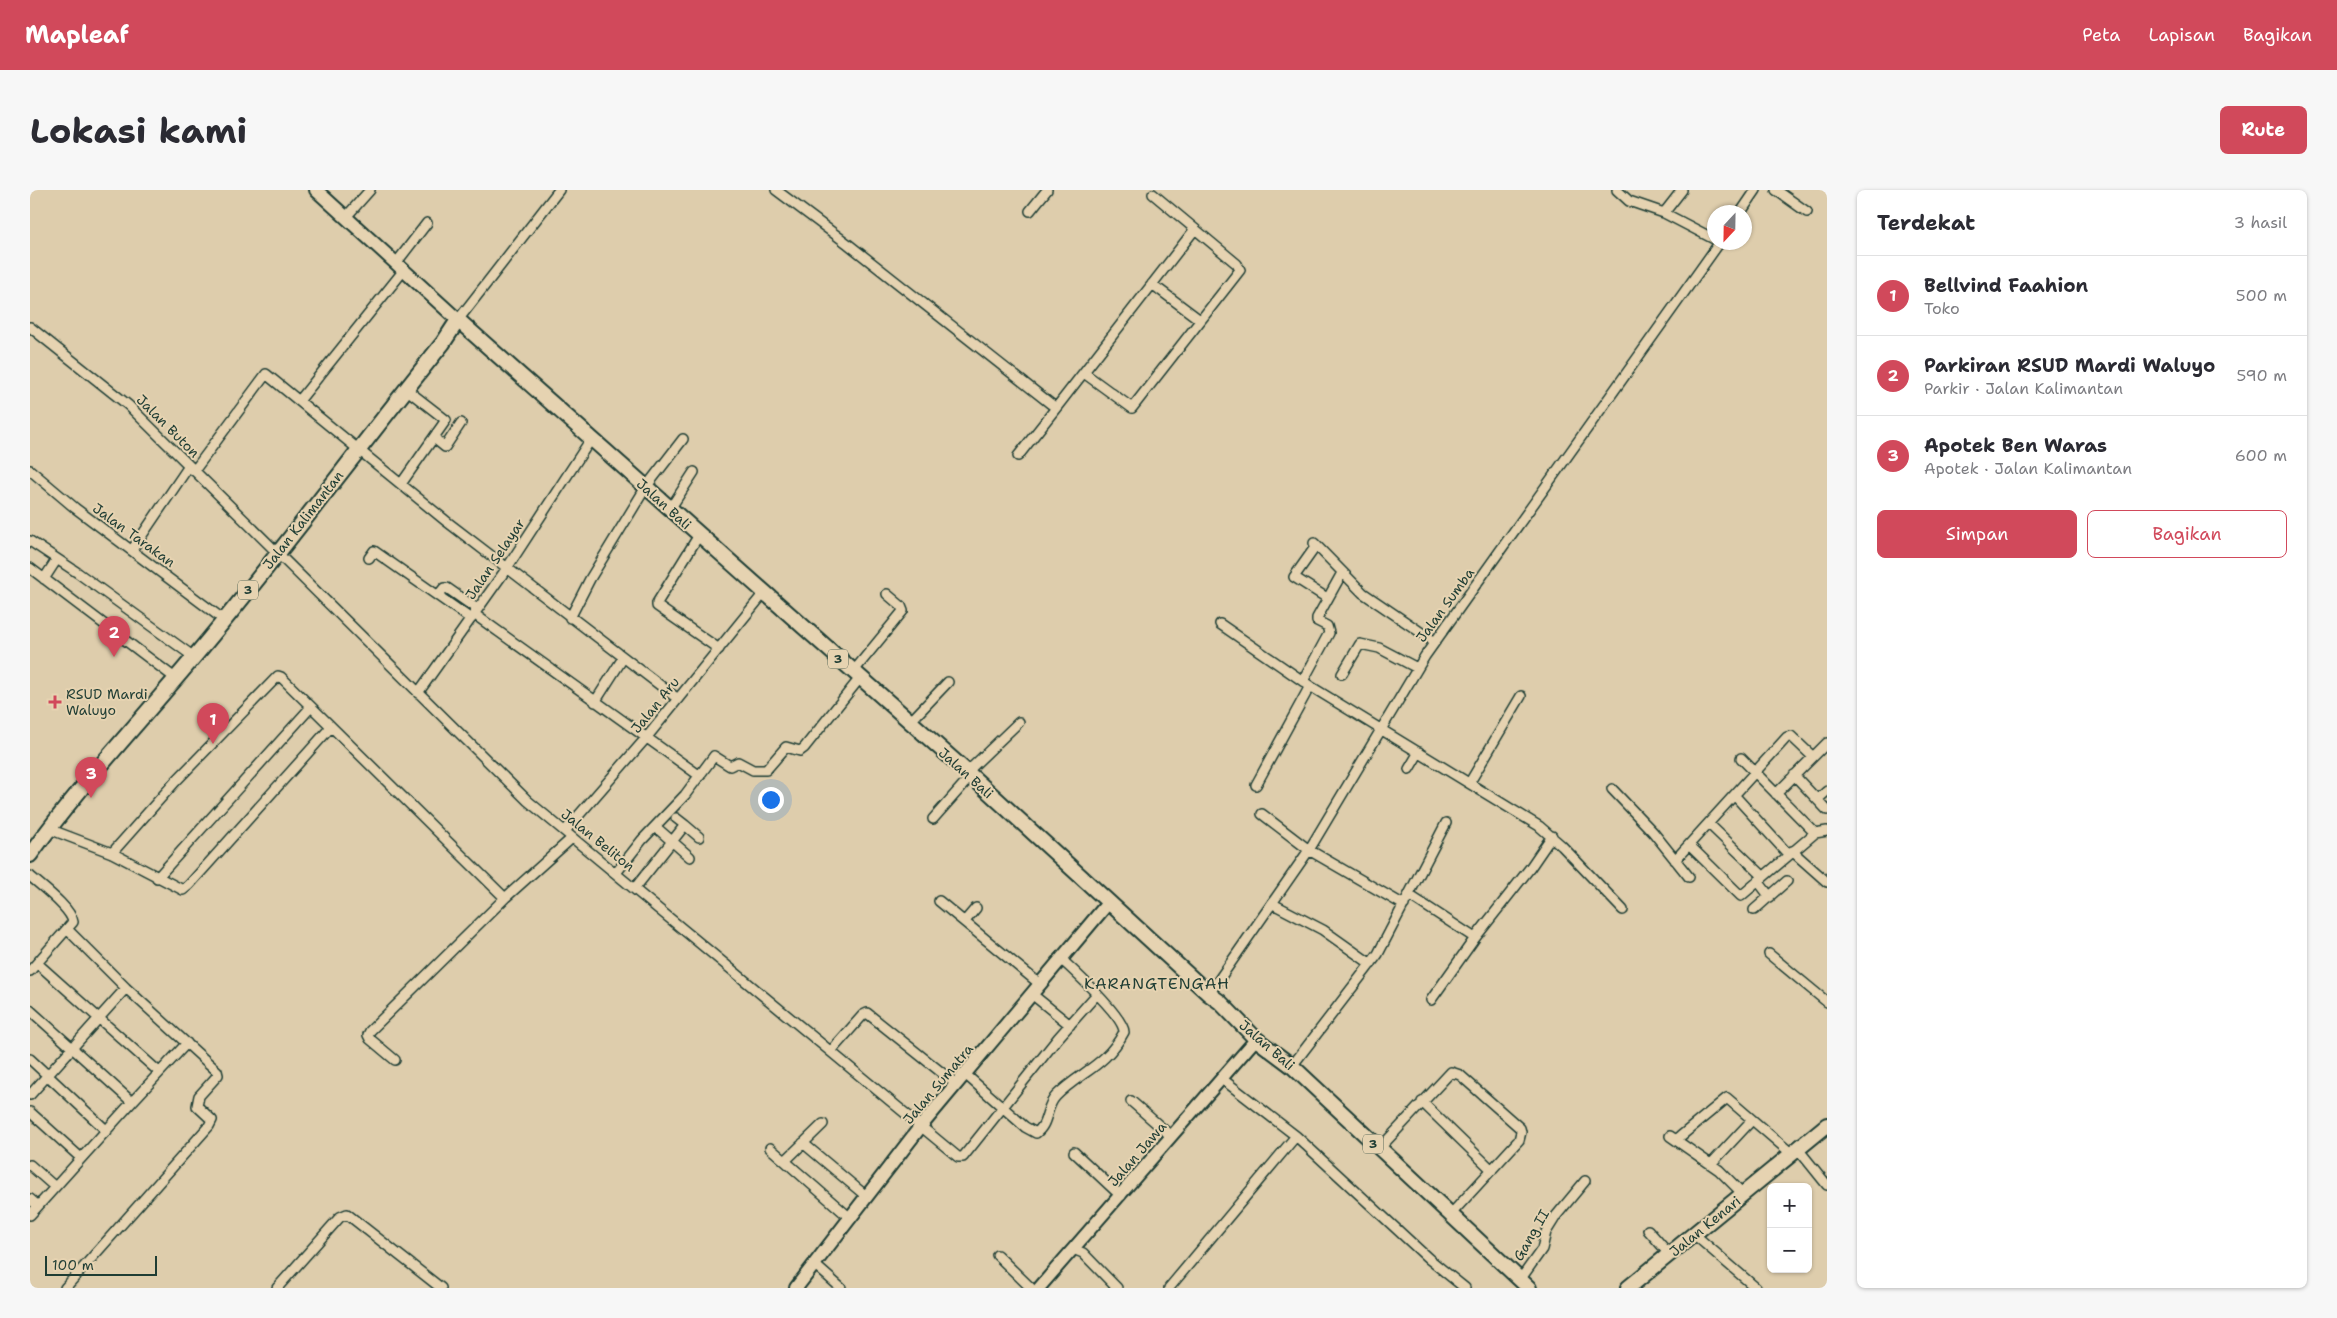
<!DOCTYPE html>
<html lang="id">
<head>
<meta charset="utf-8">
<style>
  body { margin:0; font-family:"Shantell Sans",sans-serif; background:#f7f7f7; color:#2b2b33 }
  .controls { position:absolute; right:15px; bottom:15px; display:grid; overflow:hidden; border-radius:8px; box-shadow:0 1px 4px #0004 }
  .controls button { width:45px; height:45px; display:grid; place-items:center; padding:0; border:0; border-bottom:1px solid #e1e1e2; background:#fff; color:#2b2b33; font:25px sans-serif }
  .compass { position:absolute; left:1677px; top:15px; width:45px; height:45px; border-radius:50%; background:#fff; box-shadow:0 1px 4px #0004; rotate:202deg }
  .scale { position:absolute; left:15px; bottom:12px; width:112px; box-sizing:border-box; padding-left:5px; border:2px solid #1f3d34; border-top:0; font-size:14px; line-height:18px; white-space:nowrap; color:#1f3d34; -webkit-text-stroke:4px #e6d3b1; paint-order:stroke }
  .you { position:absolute; left:740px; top:609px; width:18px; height:18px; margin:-12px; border:4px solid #fff; border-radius:50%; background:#1a73e8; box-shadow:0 0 0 8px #1a73e833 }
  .badge { display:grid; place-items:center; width:32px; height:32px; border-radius:50%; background:#d1495b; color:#fff; font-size:16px; font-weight:700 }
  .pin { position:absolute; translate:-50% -41px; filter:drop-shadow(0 1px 2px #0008) }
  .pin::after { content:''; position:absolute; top:26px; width:18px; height:15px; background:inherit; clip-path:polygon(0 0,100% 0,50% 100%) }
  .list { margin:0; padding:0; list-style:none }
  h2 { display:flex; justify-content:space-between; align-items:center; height:65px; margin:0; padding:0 20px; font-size:21px }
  h2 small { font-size:16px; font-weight:400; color:#7c7c81 }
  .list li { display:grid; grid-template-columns:32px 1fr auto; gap:15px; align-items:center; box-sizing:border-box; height:80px; padding:0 20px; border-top:1px solid #e1e1e2 }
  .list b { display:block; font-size:19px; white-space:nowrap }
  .list p { margin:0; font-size:16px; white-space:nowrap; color:#7c7c81 }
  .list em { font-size:16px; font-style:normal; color:#7c7c81 }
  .actions { display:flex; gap:10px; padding:15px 20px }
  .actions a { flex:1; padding:11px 0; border:1px solid #d1495b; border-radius:8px; text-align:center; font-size:18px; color:#d1495b }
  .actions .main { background:#d1495b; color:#fff }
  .map { position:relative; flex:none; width:1797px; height:1098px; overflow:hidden; border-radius:8px }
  header { display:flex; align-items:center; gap:30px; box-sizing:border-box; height:70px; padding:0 25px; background:#d1495b; color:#fff }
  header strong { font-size:24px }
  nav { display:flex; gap:28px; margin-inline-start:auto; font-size:18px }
  .intro { display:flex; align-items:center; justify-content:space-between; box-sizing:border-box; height:120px; padding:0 30px }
  h1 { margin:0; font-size:35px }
  .button { padding:12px 22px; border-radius:8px; background:#d1495b; color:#fff; font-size:18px; font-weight:700 }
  main { display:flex; gap:30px; padding:0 30px }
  aside { flex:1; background:#fff; border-radius:8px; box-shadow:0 1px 4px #0004 }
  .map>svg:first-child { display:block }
</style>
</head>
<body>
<header>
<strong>Mapleaf</strong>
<nav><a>Peta</a><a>Lapisan</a><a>Bagikan</a></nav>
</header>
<div class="intro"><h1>Lokasi kami</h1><a class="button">Rute</a></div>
<main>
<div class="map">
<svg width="1797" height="1098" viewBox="0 0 1797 1098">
  <rect width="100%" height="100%" fill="#decdac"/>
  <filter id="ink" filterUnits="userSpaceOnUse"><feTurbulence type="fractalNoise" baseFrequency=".02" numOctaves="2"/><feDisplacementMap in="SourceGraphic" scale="10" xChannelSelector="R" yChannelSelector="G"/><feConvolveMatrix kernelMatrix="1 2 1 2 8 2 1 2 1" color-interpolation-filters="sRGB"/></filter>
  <g filter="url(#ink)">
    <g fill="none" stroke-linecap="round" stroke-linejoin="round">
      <defs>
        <path id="minor" d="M746 0 818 54 1026 218 1165 39
          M1587 0 1599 11 1634 23 1684 49
          M1746 0 1777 22
          M1000 21 1017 0
          M1711 22 1726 0
          M1634 23 1652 0
          M316 27 340 0
          M367 72 397 33
          M1122 94 1170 130
          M428 130 529 0
          M0 137 98 215 498 611 928 967H933L1028 848 1067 804
          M1054 183 1102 218 1210 80 1207 74 1123 4
          M269 211 374 80
          M404 248 415 257 431 233
          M988 266 1026 218
          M0 280 45 318 194 430
          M164 281 236 184 416 331 648 509
          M371 294 416 230 376 199
          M640 319 664 282
          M669 345 627 413V416L689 459
          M0 351 48 383 164 467
          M1284 353 1333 403 1405 452
          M1286 356 1264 387 1297 408
          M102 360 159 276
          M339 368 344 361 441 429
          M0 378 145 488
          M14 389 27 369
          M410 403 414 398H417L447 419
          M444 424 670 586
          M540 428 560 389 616 297 653 249
          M1190 434 1280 496 1509 636 1532 656 1593 720
          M823 482 873 421 871 416 857 404
          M1312 484 1330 454 1349 458 1387 478
          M1273 491 1299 443 1297 436 1287 431V428L1312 383
          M388 503 477 378 561 249
          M565 512 593 468
          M879 533 918 492
          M1711 568 1785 643
          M1379 579 1389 562
          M937 582 989 532
          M1764 585 1797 620
          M1440 592 1491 506
          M1226 595 1280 496
          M1582 599 1623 642 1659 687
          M1746 604 1797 553
          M1705 606 1758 664
          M1788 609 1797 601
          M1232 624 1279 660 1374 715
          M646 628 655 635
          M903 629 941 586
          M1679 634 1733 686
          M19 639 82 663 153 700 159 695 301 537
          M628 639 660 667
          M535 641 617 547 734 403
          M1659 655 1711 706 1785 643 1797 641
          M1762 661 1797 692
          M82 663 145 592 248 486 251 487 475 708 542 648
          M1645 670 1757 547 1761 546 1783 567
          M586 683 612 650 655 605 684 566 700 576 708 572 723 580H736L756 557 770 561 774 558 830 488
          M0 686C11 696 41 718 43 732L0 781
          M127 688 281 517
          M1728 691 1740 707
          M605 698 655 635 669 647
          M1379 705 1445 748
          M909 711 1011 795
          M1243 714 1293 740 1341 774
          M1724 720 1757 691
          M935 731 946 718
          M1739 764 1797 812
          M7 773 129 882
          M1179 804 1279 660 1395 466 1690 52
          M1003 805 1040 835
          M1401 810 1445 748 1500 678 1522 646
          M0 820 102 912 157 853
          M801 861 833 825 837 823 926 894
          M0 869 77 941
          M365 870 340 849 338 845 340 841 475 708
          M1262 876 1348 764 1416 633
          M935 884 995 937 1006 943C1019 934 1015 917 1026 906 1050 882 1076 876 1094 842 1094 827 1044 781 1031 769
          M1191 888 1266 946 1399 1069 1435 1098
          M0 905 96 798
          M1101 911 1141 946
          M1392 912 1462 980
          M0 922 51 968
          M1640 946 1689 980 1714 1005
          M1646 950 1697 908 1762 964
          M773 953 836 1006
          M740 958 819 1027
          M1349 959 1421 882 1430 885 1490 938 1491 942 1489 950 1421 1024
          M1768 959 1797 995
          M1044 962 1091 1006
          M755 971 793 934
          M1681 974 1722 930
          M0 975 25 997
          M0 1009 8 1016
          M0 1025 102 912
          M1618 1040 1640 1065
          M1665 1045 1726 1098
          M1043 1059 1053 1063 1087 1098
          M967 1065 1001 1098
          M784 1074 811 1098
          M1490 1090 1512 1059 1516 1042 1526 1026 1555 991
          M35 1098 179 936 182 930 167 916 169 906 188 885 187 881 96 798 38 740
          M247 1098 310 1027 317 1024 411 1098
          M1139 1098 1266 946"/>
        <path id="tertiary" d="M1009 1098 1226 849"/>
        <path id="secondary" d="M286 0 428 130
          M766 1098 891 936 1078 713"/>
        <path id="trunk" d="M0 665C50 595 109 533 164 467 250 365 329 257 413 153L428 130 937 582 1179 804 1190 812 1226 849 1262 876 1499 1098
          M1598 1098 1797 935"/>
      </defs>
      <use href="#minor" stroke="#1f3d34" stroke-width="12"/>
      <use href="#tertiary" stroke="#1f3d34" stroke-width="15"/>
      <use href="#secondary" stroke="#1f3d34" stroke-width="16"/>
      <use href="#trunk" stroke="#1f3d34" stroke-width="18"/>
      <use href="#minor" stroke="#e6d3b1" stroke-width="9"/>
      <use href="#tertiary" stroke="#e6d3b1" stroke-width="11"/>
      <use href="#secondary" stroke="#e6d3b1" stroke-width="12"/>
      <use href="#trunk" stroke="#e6d3b1" stroke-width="14"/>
    </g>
  </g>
  <path fill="#d1495b" stroke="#e6d3b1" stroke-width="2" d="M22.5 504.5h5v5h5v5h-5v5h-5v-5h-5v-5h5z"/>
  <g text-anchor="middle" stroke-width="4" stroke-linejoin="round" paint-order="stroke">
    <g fill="#e6d3b1" stroke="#5b6a5a" stroke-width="1">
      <rect x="208" y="390.5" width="20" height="19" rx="4"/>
      <rect x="798" y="459.5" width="20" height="19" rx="4"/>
      <rect x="1333" y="944.5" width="20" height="19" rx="4"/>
    </g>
    <g font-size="12" font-weight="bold" fill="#1f3d34">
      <text x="218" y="404">3</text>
      <text x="808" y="473">3</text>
      <text x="1343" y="958">3</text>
    </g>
    <g font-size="14" fill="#1f3d34" stroke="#e6d3b1">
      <text transform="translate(138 236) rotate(45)" y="5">Jalan Buton</text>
      <text transform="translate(634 314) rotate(42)" y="5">Jalan Bali</text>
      <text transform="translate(273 330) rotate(-52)" y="5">Jalan Kalimantan</text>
      <text transform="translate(104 345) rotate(36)" y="5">Jalan Tarakan</text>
      <text transform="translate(465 369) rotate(-56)" y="5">Jalan Selayar</text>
      <text transform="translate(1415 415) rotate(-54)" y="5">Jalan Sumba</text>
      <text transform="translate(625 515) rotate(-51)" y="5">Jalan Aru</text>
      <text transform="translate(936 583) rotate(42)" y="5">Jalan Bali</text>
      <text transform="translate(568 650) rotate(39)" y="5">Jalan Beliton</text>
      <text transform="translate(1237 855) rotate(41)" y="5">Jalan Bali</text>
      <text transform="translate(908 894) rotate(-50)" y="5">Jalan Sumatra</text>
      <text transform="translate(1107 964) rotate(-49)" y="5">Jalan Jawa</text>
      <text transform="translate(1675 1036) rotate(-39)" y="5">Jalan Kenari</text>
      <text transform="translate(1501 1045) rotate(-60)" y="5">Gang II</text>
    </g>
    <g font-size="14" fill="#1f3d34" stroke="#e6d3b1" text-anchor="start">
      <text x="36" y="509">RSUD Mardi<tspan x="36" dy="16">Waluyo</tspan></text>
    </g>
    <g font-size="16" letter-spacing="1" fill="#1f3d34" stroke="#e6d3b1">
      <text x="1127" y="799">KARANGTENGAH</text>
    </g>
  </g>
</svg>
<div class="controls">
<button>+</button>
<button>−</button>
</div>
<svg class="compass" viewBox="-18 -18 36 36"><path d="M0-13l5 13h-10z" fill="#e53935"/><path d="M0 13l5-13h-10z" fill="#7c7c81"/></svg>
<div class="scale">100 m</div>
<div class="you"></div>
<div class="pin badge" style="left:183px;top:554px">1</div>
<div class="pin badge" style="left:84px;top:467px">2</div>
<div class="pin badge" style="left:61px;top:608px">3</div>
</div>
<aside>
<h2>Terdekat<small>3 hasil</small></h2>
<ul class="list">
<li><span class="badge">1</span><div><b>Bellvind Faahion</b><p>Toko</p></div><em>500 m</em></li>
<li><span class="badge">2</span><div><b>Parkiran RSUD Mardi Waluyo</b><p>Parkir · Jalan Kalimantan</p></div><em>590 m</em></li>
<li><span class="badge">3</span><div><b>Apotek Ben Waras</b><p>Apotek · Jalan Kalimantan</p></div><em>600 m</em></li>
</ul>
<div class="actions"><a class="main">Simpan</a><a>Bagikan</a></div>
</aside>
</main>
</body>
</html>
